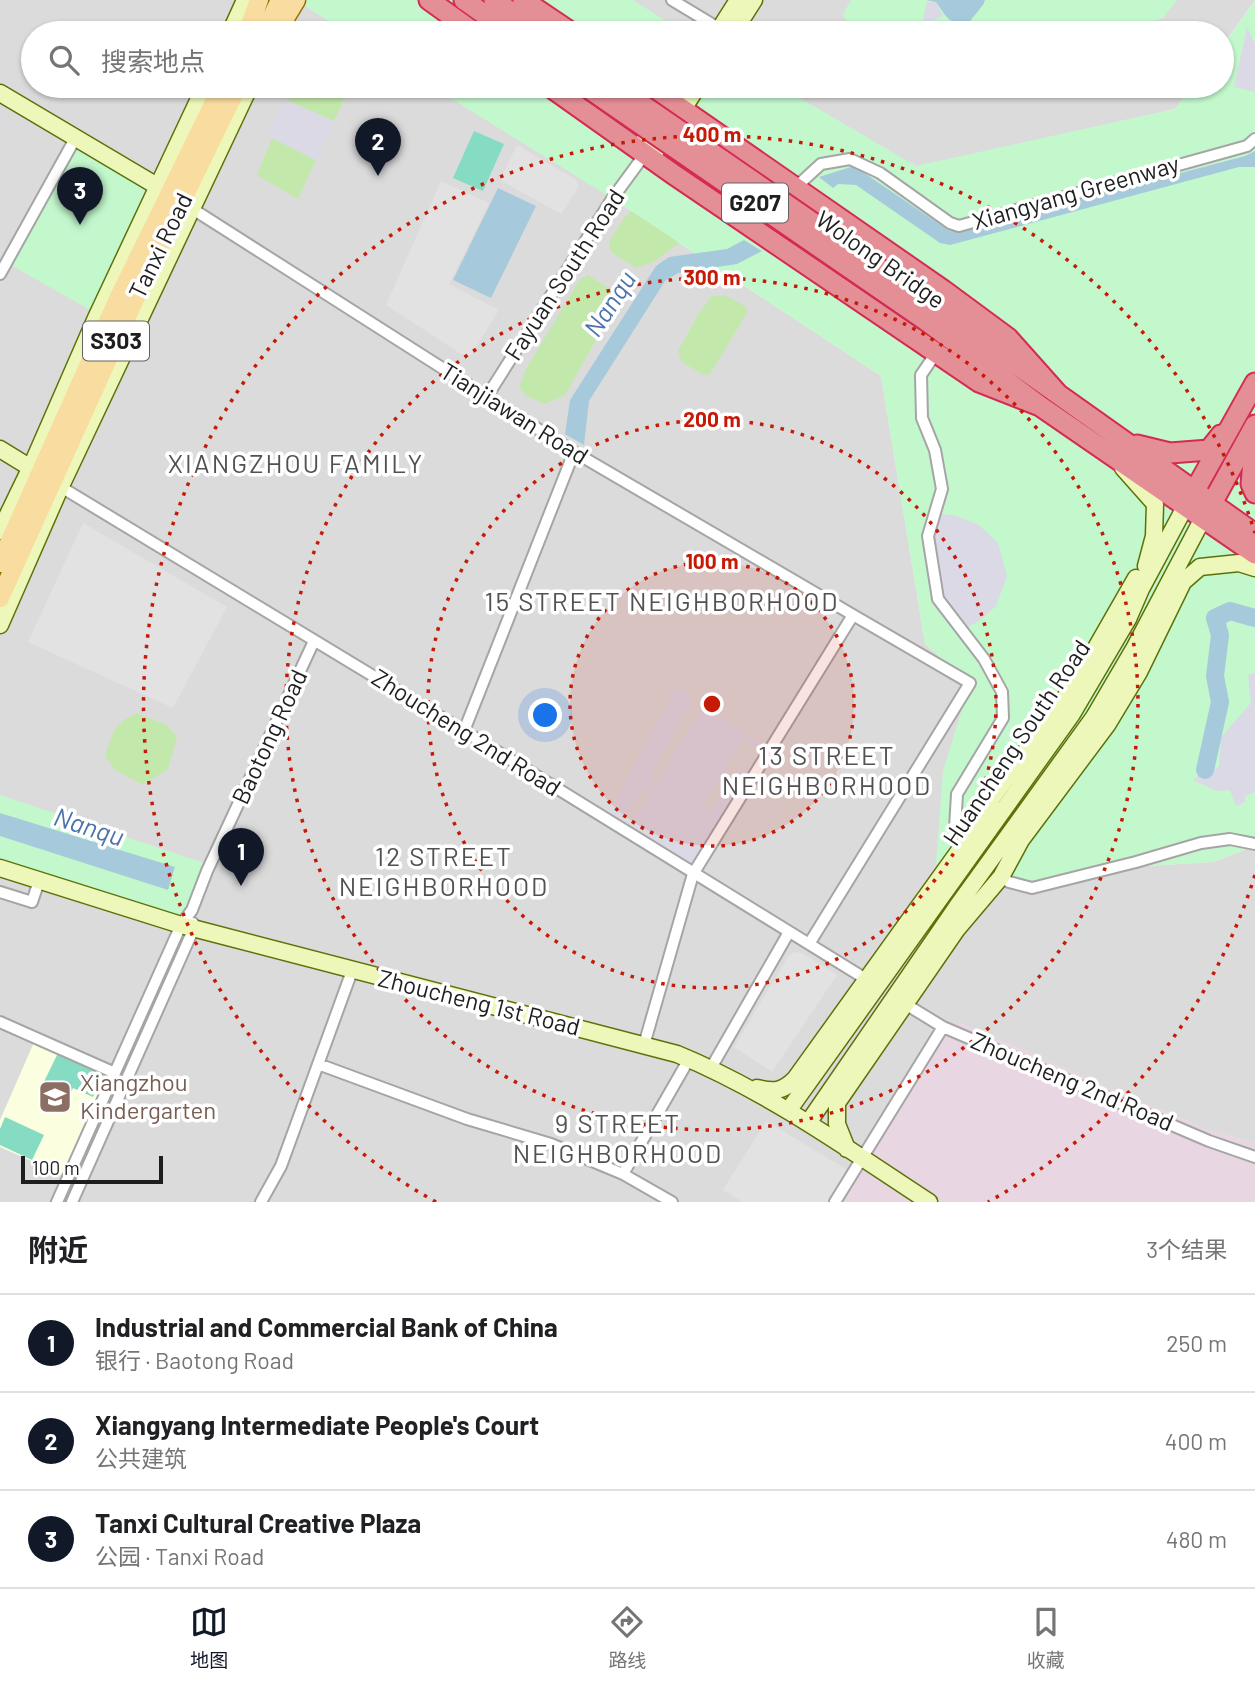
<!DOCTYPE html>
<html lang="zh">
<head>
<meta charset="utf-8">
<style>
  body { margin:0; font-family:Barlow,"Noto Sans SC",sans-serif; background:#f2f2f2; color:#202124 }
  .scale { position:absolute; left:21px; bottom:18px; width:142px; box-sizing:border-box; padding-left:7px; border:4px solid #1e1e1e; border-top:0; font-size:19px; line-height:24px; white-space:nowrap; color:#1e1e1e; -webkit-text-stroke:5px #fff; paint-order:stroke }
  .you { position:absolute; left:546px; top:716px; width:24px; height:24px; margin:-18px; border:5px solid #fff; border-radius:50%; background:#1a73e8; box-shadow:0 0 0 10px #1a73e833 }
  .badge { display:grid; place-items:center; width:46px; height:46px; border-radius:50%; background:#111827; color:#fff; font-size:23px; font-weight:700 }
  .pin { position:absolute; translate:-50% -58px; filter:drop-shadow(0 2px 4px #0008) }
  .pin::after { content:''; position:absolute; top:37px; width:24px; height:21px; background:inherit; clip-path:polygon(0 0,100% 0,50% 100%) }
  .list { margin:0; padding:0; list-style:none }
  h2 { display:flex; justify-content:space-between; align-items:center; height:91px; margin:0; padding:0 28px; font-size:30px }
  h2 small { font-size:23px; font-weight:400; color:#757577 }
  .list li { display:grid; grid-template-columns:46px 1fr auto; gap:21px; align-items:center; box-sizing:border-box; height:98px; padding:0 28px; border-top:2px solid #e0e0e0 }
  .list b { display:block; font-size:26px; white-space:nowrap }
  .list p { margin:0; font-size:23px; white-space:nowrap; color:#757577 }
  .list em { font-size:23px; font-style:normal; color:#757577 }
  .icon { flex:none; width:38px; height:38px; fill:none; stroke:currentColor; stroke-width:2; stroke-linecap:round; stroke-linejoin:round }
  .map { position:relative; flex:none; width:1255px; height:1202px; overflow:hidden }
  .search { position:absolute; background:#fff; box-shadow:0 2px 5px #0004; left:21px; right:21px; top:21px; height:77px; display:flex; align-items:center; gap:18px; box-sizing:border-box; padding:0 24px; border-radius:38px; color:#757577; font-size:26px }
  .sheet { height:385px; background:#fff }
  nav { display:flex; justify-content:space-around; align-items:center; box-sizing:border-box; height:98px; border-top:2px solid #e0e0e0; background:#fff; font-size:19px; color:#757577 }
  nav a { display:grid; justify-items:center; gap:4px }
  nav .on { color:#111827 }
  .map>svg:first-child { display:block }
</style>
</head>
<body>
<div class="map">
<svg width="1255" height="1202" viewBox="0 0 1255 1202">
  <rect width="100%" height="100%" fill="#efede5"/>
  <path fill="#dcdbdb" d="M0 0H1255L1222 46V33H33V86H686L614 200 881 376 925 644 970 683 1130 867 1213 862 1255 846V1143L1211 1131 835 1202H0Z
    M779 86H1192L1175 109 916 167Z"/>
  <path fill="#e8d7e3" d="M961 1023 1211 1131 1255 1143V1202H833L943 1027Z"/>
  <path fill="#fbfedf" d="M35 1040 111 1074 65 1176 0 1147V1120Z"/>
  <path fill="#c3e8ac" d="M296 86H350L334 121 288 101Z
    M272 138 316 160 298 199 257 175Z
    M643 200 679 243 655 261 636 268 611 252 609 241 624 218Z
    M588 275 616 293 619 299 565 395 545 404 526 396 519 387 526 369 580 279Z
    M725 295 746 307 747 313 710 374 703 375 681 361 678 351 699 313 712 296Z
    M137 713 167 725 177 737 168 769 143 785 115 770 105 756C113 733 113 723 137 713Z"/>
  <path fill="#c3f8cd" d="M296 0H633L684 33H347Z
    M851 0H1177L1163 18 1120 33H852L843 14Z
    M1255 1V846L1212 862 1130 867 1047 891 936 864 943 771 970 683 925 644 881 376 613 199 431 86H779L916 166 1175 109 1192 86H1222V46Z
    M75 145 147 187 92 311 9 264Z
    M0 795 210 865 181 925 0 868Z"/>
  <path fill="#85dcc3" d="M474 131 504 144 483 191 453 178Z
    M58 1053 104 1073 93 1097 73 1088 65 1104 39 1092Z
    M5 1117 44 1135 32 1160 0 1145V1129Z"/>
  <path fill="#e2e2e2" d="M517 145 576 180 579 186 561 214 500 180Z
    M441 181 489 203 449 284 499 310 471 355H463L386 305Z
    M83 523 227 607 173 708 28 642Z
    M794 952 802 953 837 975 772 1072 734 1047 789 955Z
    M766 1121 849 1171 831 1202H743L723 1190Z"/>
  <path fill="#dad9e5" d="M927 2H936L943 16 929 23 923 20Z
    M1247 27 1255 44V92L1234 87Z
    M288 101 334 121 316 160 272 138 270 129 281 105Z
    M935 513 957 516 979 525 998 543 1007 576 996 606 982 619 961 631 938 599 928 536Z
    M1255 673V792L1245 796V802L1236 806 1230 790 1216 791 1193 780 1199 775 1211 773 1219 766 1221 737 1251 703 1248 675Z
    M676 687 693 698 649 780 656 784 703 708 771 748 767 754 743 740 703 806 711 810 738 769 752 778 693 874 627 833 649 791 643 787 618 828 605 819Z"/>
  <path fill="#a6cadb" d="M926 0H985L983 5 966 26C945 20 948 18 936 2Z
    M1255 151V167H1239L950 245 940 243 856 185 838 184 833 188 819 177 854 166 948 230 957 232 1245 156Z
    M498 188 536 206 491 298 453 280Z
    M744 240 762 251 737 264 678 273 665 281 589 401 584 445 565 434 570 400 656 266 669 257 727 249Z
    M0 813 175 867 168 890 0 836Z"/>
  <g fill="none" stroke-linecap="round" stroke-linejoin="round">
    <path stroke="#a6cadb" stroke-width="18" d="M1205 770 1220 702 1215 676 1220 635 1215 618 1230 611 1255 618"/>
    <defs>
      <path id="street" d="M672 0 720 29
        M796 187 821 164 850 159 880 173 950 223 959 226 1247 146 1255 139
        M188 206 574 452 853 615
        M0 274 76 137
        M936 353 921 375 922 418 935 450 942 489 928 536 938 599 984 659 1002 692 1003 718 957 794 955 828 968 838
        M486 398 612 199 645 154
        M56 484 464 731 869 981
        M464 731 574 452
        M1001 877 1009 882 1032 888 1136 862 1201 843 1230 839 1255 844
        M0 892 32 902 39 881
        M902 1002 943 1027 1209 1141 1255 1157
        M0 1022 115 1073
        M644 1045 693 874 853 615 970 683 809 944
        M318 1064 467 1119 551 1144 623 1174 672 1202
        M711 1068 789 932
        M623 1174 689 1059
        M57 1202 181 925 192 910 207 871 314 641
        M72 1202 194 928 193 923
        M261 1202 281 1166 352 971
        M835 1202 943 1027"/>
      <path id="secondary" d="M230 33 245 0
        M717 33 738 0
        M733 33 754 0
        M0 93 167 192
        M638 149 683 86
        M651 158 698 86
        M0 449 39 473
        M1123 468 1155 504 1154 536 1146 566
        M0 531 31 467 96 318 205 86
        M1176 588 1200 567 1239 563 1255 568
        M0 625 60 488 248 90
        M0 868 181 925 677 1054C767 1091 848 1149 929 1202
        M757 1088C774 1092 782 1092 795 1079L982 819 992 798 1077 681 1136 578
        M788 1111 1072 714 1128 619 1141 589 1185 507
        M808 1123 958 905 1094 717 1135 647 1202 520
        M847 1149 837 1124V1103L957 929 1001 877 1021 840 1107 725 1139 672 1183 582"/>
      <path id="primary" d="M247 33 259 0
        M264 33 280 0
        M276 33 296 0
        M0 563 118 299 222 86
        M0 598 145 277 238 86"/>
      <path id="highway" d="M429 0 475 33
        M464 0 511 33
        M494 0 541 33
        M523 0 572 33
        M549 86 673 174 979 382 1040 406
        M649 86 943 290 1008 338 1057 393
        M935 307 1255 534
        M925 320 1040 406 1255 554
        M1255 439 1251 484 1255 493
        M1137 445 1170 453 1209 450 1221 435
        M1189 501 1255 383
        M1205 516 1255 425"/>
    </defs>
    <use href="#street" stroke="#a5a5a5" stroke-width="14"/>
    <use href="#secondary" stroke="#5c7208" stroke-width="19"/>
    <use href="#primary" stroke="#947305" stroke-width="21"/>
    <use href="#highway" stroke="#d52a53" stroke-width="23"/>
    <use href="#street" stroke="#fff" stroke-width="10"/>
    <use href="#secondary" stroke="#eef7ba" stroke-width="16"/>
    <use href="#primary" stroke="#f9dca0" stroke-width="18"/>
    <use href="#highway" stroke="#e48f96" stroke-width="19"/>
    <defs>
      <path id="highway-bridge" d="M585 86 925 320
        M615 86 935 307"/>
    </defs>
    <use href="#highway-bridge" stroke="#d52a53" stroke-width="23" stroke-linecap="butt"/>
    <use href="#highway-bridge" stroke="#e48f96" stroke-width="19"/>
  </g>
  <circle cx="712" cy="704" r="142" fill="#c61a06" fill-opacity=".12"/>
  <g fill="none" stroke="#c61a06" stroke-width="3.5" stroke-dasharray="3.5 7">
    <circle cx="712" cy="704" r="142"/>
    <circle cx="712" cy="704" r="284"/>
    <circle cx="712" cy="704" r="426"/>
    <path d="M1255 875A569 569 0 0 1 988 1202M436 1202A569 569 0 1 1 1255 533"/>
  </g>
  <defs>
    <symbol id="school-square" viewBox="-11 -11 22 22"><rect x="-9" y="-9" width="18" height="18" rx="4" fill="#8d6e63" stroke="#fff"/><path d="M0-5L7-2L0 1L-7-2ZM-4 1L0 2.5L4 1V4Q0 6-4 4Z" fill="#fff"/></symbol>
  </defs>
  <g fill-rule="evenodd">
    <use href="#school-square" x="36" y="1078" width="38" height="38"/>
  </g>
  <g text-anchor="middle" stroke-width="7" stroke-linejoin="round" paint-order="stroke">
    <g fill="#fff" stroke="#626262" stroke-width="2">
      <rect x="722" y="183.5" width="66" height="39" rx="5"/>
      <rect x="83" y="321.5" width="66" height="39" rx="5"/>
    </g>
    <g font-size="23" font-weight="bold" fill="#1e1e1e">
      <text x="755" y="211">G207</text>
      <text x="116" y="349">S303</text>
    </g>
    <g font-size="24" fill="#1e1e1e" stroke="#fff">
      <text transform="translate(1076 193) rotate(-16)" y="8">Xiangyang Greenway</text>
      <text transform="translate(161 246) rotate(-64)" y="8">Tanxi Road</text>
      <text transform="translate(880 260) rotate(35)" y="8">Wolong Bridge</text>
      <text transform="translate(565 275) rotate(-57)" y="8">Fayuan South Road</text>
      <text transform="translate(514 414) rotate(32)" y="8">Tianjiawan Road</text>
      <text transform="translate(466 733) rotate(32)" y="8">Zhoucheng 2nd Road</text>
      <text transform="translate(270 737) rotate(-65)" y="8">Baotong Road</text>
      <text transform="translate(1017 743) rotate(-56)" y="8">Huancheng South Road</text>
      <text transform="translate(479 1003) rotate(14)" y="8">Zhoucheng 1st Road</text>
      <text transform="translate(1072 1082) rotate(23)" y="8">Zhoucheng 2nd Road</text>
    </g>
    <g font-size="24" fill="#785e54" stroke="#fff" text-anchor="start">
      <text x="80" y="1091">Xiangzhou<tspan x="80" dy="28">Kindergarten</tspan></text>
    </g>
    <g font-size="26" font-style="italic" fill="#4d73ab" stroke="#fff">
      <text transform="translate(610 304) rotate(-57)" y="9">Nanqu</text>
      <text transform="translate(89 827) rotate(18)" y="9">Nanqu</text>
    </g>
    <g font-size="26" letter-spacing="2" fill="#515151" stroke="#fff">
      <text x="296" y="473">XIANGZHOU FAMILY</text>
      <text x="662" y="611">15 STREET NEIGHBORHOOD</text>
      <text x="827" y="765">13 STREET<tspan x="827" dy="30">NEIGHBORHOOD</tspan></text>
      <text x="444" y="866">12 STREET<tspan x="444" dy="30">NEIGHBORHOOD</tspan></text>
      <text x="618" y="1133">9 STREET<tspan x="618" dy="30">NEIGHBORHOOD</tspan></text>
    </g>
  </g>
  <circle cx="712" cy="704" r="10" fill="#c61a06" stroke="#fff" stroke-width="3.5"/>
  <g font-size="21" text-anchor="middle" font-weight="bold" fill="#c61a06" stroke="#fff" stroke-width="7" stroke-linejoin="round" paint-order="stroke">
    <text x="712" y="142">400 m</text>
    <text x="712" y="285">300 m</text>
    <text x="712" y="427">200 m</text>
    <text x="712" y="569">100 m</text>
  </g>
</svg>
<div class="scale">100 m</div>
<div class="you"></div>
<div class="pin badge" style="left:241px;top:886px">1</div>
<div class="pin badge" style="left:378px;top:176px">2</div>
<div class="pin badge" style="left:80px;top:225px">3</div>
<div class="search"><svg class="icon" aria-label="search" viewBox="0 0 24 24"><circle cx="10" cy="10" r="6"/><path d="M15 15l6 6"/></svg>搜索地点</div>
</div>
<section class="sheet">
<h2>附近<small>3个结果</small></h2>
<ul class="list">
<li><span class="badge">1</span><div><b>Industrial and Commercial Bank of China</b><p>银行 · Baotong Road</p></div><em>250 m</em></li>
<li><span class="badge">2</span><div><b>Xiangyang Intermediate People's Court</b><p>公共建筑</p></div><em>400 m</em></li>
<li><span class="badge">3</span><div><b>Tanxi Cultural Creative Plaza</b><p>公园 · Tanxi Road</p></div><em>480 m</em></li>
</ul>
</section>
<nav>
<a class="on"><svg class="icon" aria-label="map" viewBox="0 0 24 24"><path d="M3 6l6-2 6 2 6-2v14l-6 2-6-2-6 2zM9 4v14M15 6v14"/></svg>地图</a>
<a><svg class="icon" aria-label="directions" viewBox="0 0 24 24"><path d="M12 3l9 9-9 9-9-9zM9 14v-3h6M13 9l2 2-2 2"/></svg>路线</a>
<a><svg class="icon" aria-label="saved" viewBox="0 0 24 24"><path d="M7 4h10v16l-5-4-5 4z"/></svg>收藏</a>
</nav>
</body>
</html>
